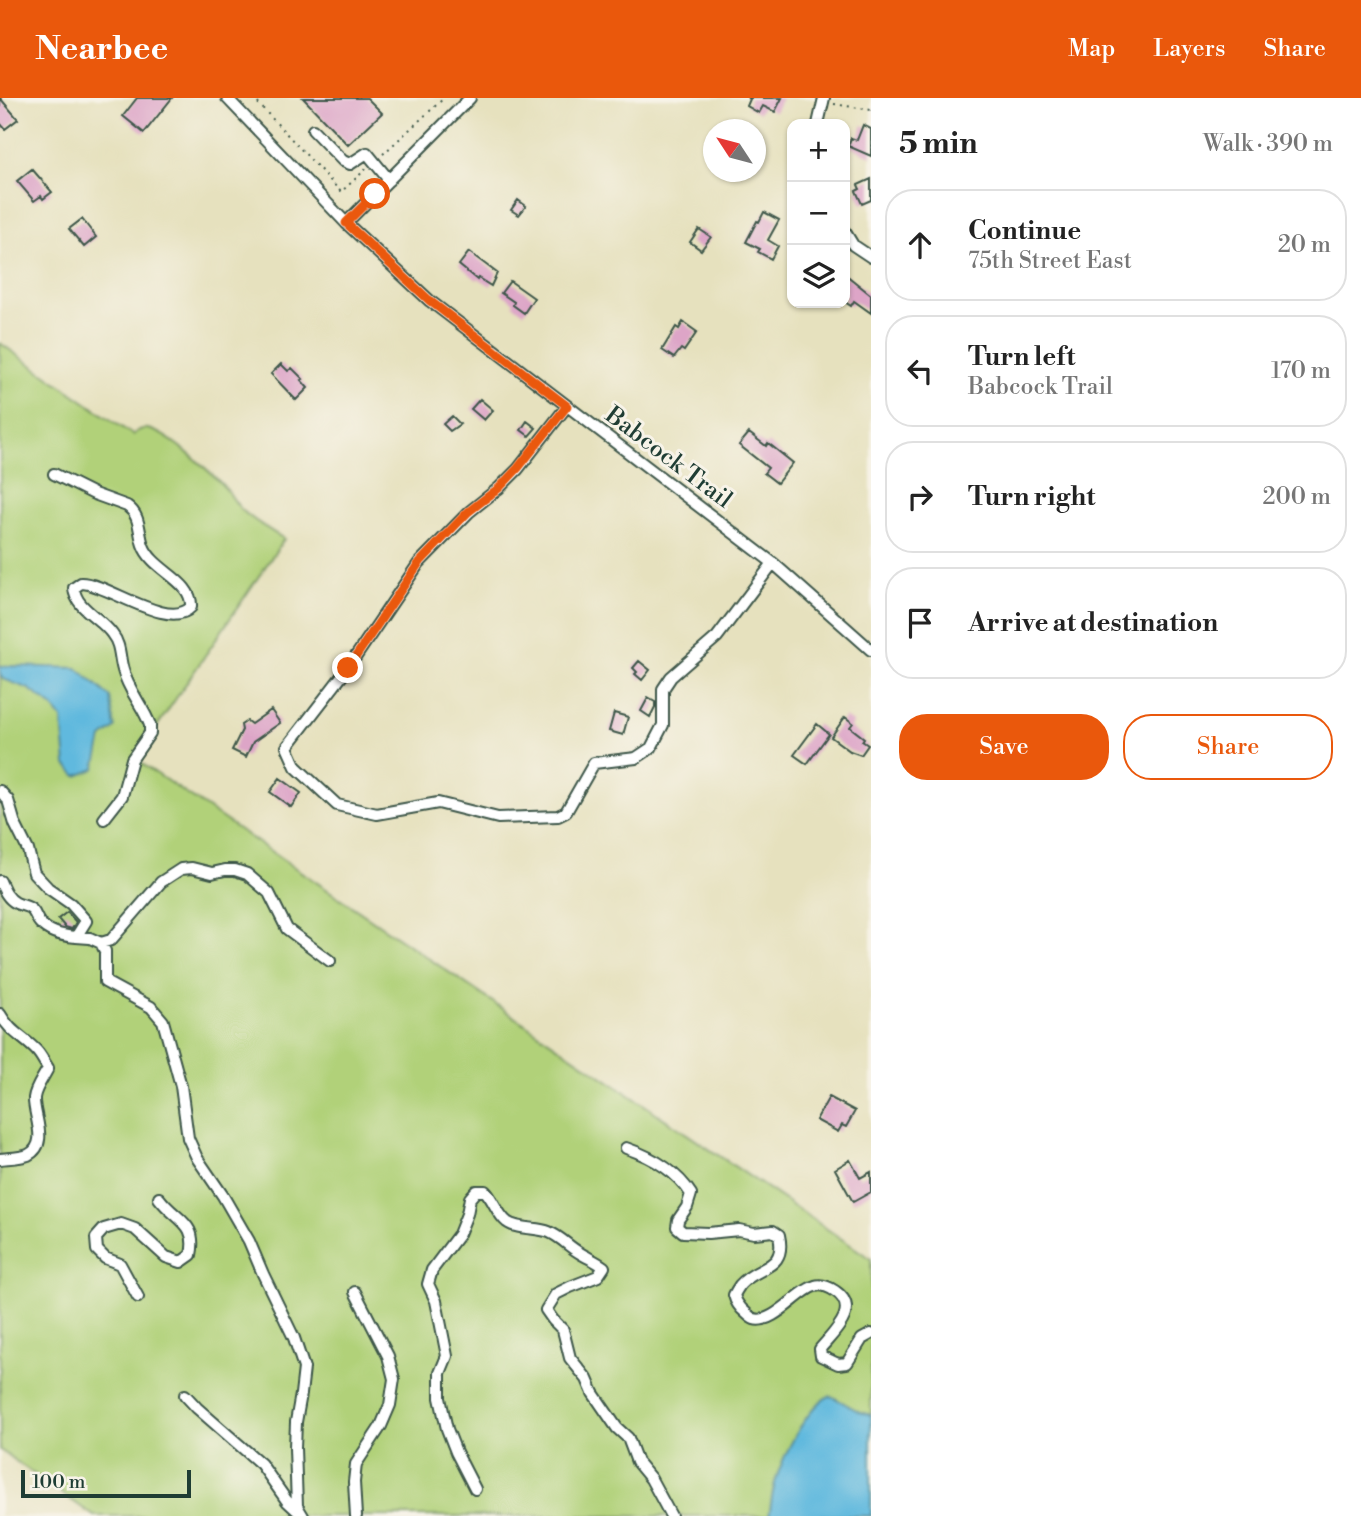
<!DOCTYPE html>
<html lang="en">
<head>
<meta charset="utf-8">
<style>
  body { margin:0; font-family:"Libre Bodoni",serif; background:#f6f6f6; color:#222 }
  .controls { position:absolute; right:21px; top:21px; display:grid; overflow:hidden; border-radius:14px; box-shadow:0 2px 5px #0004 }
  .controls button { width:63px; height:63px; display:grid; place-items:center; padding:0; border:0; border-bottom:2px solid #e0e0e0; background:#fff; color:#222; font:35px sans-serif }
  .compass { position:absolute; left:703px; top:21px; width:63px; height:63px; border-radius:50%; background:#fff; box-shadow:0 2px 5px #0004; rotate:306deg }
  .scale { position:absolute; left:21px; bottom:18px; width:170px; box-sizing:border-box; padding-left:7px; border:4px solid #1f3d34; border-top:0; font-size:19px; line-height:24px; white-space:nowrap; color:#1f3d34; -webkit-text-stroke:5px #f7f3e8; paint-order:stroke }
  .stop { position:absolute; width:21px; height:21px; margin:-16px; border:5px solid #ea580c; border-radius:50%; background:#fff }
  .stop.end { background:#ea580c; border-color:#fff; box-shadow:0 2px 7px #0008 }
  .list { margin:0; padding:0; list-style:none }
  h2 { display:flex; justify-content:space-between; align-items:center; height:91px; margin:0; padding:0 28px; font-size:30px }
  h2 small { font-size:23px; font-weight:400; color:#767676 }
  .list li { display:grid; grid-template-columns:46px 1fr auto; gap:21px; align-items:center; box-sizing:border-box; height:112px; margin:0 14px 14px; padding:0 14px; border:2px solid #e0e0e0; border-radius:28px }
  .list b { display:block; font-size:26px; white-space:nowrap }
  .list p { margin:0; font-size:23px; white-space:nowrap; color:#767676 }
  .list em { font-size:23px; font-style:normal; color:#767676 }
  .actions { display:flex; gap:14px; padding:21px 28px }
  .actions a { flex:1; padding:16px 0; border:2px solid #ea580c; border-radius:28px; text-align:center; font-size:24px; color:#ea580c }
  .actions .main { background:#ea580c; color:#fff }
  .icon { flex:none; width:38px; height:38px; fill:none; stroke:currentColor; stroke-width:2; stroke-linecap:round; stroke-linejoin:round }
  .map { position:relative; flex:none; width:871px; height:1418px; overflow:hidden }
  header { display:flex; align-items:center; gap:42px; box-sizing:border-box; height:98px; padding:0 35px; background:#ea580c; color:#fff }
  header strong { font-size:33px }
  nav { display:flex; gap:38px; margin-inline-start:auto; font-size:24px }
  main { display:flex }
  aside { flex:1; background:#fff }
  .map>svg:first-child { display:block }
</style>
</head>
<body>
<header>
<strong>Nearbee</strong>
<nav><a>Map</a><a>Layers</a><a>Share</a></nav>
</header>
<main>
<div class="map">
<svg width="871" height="1418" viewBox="0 0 871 1418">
  <rect width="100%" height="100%" fill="#f7f3e8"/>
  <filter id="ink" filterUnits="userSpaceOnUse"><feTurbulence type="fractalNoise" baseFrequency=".0143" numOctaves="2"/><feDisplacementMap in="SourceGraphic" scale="14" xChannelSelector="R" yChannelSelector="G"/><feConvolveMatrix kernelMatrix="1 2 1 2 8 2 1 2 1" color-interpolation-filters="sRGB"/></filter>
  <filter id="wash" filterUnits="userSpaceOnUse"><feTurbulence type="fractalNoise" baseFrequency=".00686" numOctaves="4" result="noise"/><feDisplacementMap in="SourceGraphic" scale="28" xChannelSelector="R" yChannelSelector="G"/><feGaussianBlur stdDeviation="1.57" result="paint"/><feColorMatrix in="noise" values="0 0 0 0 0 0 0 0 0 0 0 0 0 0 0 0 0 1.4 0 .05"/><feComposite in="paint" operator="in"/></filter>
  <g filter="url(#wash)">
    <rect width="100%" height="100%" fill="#e6e1be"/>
    <path fill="#b1d179" stroke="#688756" stroke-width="2" d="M0 245 133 337C137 333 141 330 147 331 168 334 212 375 226 391 232 398 236 407 243 413 255 424 270 432 284 441L135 661 871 1161V1418H94L0 1352Z"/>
    <path fill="#61b9de" stroke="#407b89" stroke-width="2" d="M15 568 77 570 110 599 115 630 102 640 95 671 77 678 66 667 62 621 52 608 29 591 3 581 0 577V569Z
      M829 1298 833 1299 860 1314 871 1317V1418H769C771 1407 772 1396 775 1385 782 1360 805 1311 829 1298Z"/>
    <g id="blocks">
      <path fill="#dda5c7" d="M0 0 18 21 5 31 0 25Z
        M137 0H172L144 35 123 18Z
        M303 0H367L382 15 348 47Z
        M748 0H782L775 14 763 8 759 15 747 8 750 1Z
        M863 27 871 31V58L848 48 851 40 857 42Z
        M32 71 52 94 43 101 41 98 34 103 17 83Z
        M871 81V102L862 106 856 93 860 91 858 87Z
        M518 102 526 108 519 117 511 112Z
        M764 114 779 122 768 142 778 148 771 161 758 154 760 151 746 144 757 123 759 124Z
        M82 121 96 139 84 149 69 131Z
        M699 131 711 139 701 152 690 144Z
        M469 154 497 175 491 188 478 180 477 182 459 167Z
        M845 176 871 197V215L854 203 851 208 845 204Z
        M510 183 534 200 524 215 513 207 514 204 501 195Z
        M683 224 697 234 684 253 681 251 674 260 662 252 676 229 679 231Z
        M281 266 288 273 292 270 303 281 301 282 308 290 296 302 271 276Z
        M480 301 493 312 484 322 471 311Z
        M452 318 460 326 450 333 443 326Z
        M527 323 536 330 529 338 521 332Z
        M749 335 766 348 768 345 793 365 777 385 764 375 768 370 739 347Z
        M639 563 650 572 642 582 635 576 637 574 633 570Z
        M648 600 655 604V609L650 619 641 613Z
        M271 612 280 625 253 644 246 659 232 652 242 632 241 627 247 623 251 626Z
        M614 615 628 619 623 637 609 633Z
        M845 619 853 625 850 629 864 640 862 643 868 647 861 657 850 653 831 639Z
        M817 626 829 636 807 666 794 657Z
        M280 680 301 695 291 709 270 694Z
        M67 814 76 824 72 831 65 829 58 821Z
        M829 999 855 1013 846 1029 842 1027 838 1034 816 1022Z
        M850 1062 860 1080 871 1074V1094L853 1104 835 1071Z"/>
    </g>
  </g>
  <g filter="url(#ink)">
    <use href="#blocks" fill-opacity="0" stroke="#3d5649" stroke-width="2"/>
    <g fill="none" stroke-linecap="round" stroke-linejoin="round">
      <defs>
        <path id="minor" d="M227 0 346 125 430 203 773 465 871 552
          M818 26 824 0
          M313 32 343 63 350 66 367 55 389 82
          M346 125 470 0
          M845 134 853 147 871 159
          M567 308 518 371 499 390 469 414 419 465 348 570 287 649 296 669 337 707 377 716 438 705 498 720 558 718 566 714 594 665 636 660 651 650 663 627V591L671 579 717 539 773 465
          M54 376 94 396 127 408C141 418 138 432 143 447 152 473 193 482 191 509 169 533 107 485 81 485L74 490C75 510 101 520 112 536 121 547 119 559 123 572 128 592 143 608 150 627V635L132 661 122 698 104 721
          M0 693 8 702 15 726 28 752 34 775 48 790 71 806 86 823 76 839C64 838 49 835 40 825 36 821 36 816 32 812 27 807 22 808 16 805 7 800 4 792 0 783
          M76 839 90 840 101 845 111 842 161 784 181 771 192 770 212 775 225 772H235L247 776 269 795 287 831 330 863
          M101 845 105 853V884L151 909 163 923 181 988 188 1040 197 1060 223 1098 249 1143 263 1176 294 1240 304 1270 301 1296 296 1324 295 1350 297 1408 303 1418
          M0 916C10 934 22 938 36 952 41 957 44 964 48 970 44 979 35 990 34 1000 33 1018 50 1046 28 1057 20 1060 8 1060 0 1061
          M626 1050C652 1059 676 1072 691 1096L687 1109 678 1122 677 1129 683 1134 708 1135 739 1132 754 1135 773 1133 779 1137C787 1173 757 1167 740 1187 738 1190 736 1193 734 1197 736 1205 739 1209 745 1214 748 1217 751 1220 754 1221 773 1227 799 1192 815 1188 821 1186 829 1189 835 1193 862 1211 832 1236 820 1251L821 1258 838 1266 847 1265 862 1241 871 1236
          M355 1194 388 1258 394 1281 390 1307 381 1328 356 1366 354 1384 356 1418
          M138 1199 120 1166 105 1160 97 1152 96 1140 104 1131 121 1126 135 1131 166 1159 181 1164 191 1157C198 1124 176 1123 159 1100
          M185 1297 197 1310 261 1366 287 1403 301 1416
          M475 1391 456 1354 447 1331 440 1300V1275L447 1258 436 1203 428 1186 432 1172 459 1136 467 1116 470 1100 476 1093H485C494 1102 497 1116 507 1124 518 1132 537 1129 549 1134 561 1139 569 1149 580 1155 588 1160 596 1163 604 1169L598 1178 570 1189 556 1196 546 1212 553 1222 563 1232 570 1260 587 1281 593 1295 617 1330 628 1340 637 1364 651 1381 671 1418"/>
      </defs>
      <use href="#minor" stroke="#3d5649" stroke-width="14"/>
      <path stroke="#3d5649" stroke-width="2" stroke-dasharray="2 5" stroke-linecap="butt" d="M253 0 341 94 366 71
        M834 6 871 12
        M383 56 444 0"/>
      <use href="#minor" stroke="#fff" stroke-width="10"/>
    </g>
  </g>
  <g fill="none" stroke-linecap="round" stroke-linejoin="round" filter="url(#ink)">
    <path stroke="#ea580c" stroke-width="9" d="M348 570 419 465 468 414 499 390 518 370 567 308 430 203 346 125 375 96"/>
  </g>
  <g text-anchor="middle" stroke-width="6" stroke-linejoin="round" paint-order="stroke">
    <g font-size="24" fill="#1f3d34" stroke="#f7f3e8">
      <text transform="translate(669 359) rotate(37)" y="8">Babcock Trail</text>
    </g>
  </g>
</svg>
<div class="controls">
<button>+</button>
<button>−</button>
<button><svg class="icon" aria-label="layers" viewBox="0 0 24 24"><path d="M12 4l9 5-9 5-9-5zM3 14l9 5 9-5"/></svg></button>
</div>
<svg class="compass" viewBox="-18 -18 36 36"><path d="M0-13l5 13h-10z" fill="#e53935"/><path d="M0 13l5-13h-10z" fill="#767676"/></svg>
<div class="scale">100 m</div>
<div class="stop" style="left:375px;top:96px"></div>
<div class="stop end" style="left:348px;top:570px"></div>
</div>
<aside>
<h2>5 min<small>Walk · 390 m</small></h2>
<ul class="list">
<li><svg class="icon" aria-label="ahead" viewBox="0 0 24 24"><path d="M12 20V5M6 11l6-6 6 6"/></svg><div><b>Continue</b><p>75th Street East</p></div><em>20 m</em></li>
<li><svg class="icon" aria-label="left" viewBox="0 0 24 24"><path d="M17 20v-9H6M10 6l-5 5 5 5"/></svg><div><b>Turn left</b><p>Babcock Trail</p></div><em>170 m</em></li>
<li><svg class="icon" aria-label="right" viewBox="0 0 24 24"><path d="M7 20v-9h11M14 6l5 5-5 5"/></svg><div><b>Turn right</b></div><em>200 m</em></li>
<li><svg class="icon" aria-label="arrive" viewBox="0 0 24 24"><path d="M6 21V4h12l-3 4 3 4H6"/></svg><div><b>Arrive at destination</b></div></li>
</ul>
<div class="actions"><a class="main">Save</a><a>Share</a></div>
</aside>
</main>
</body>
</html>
